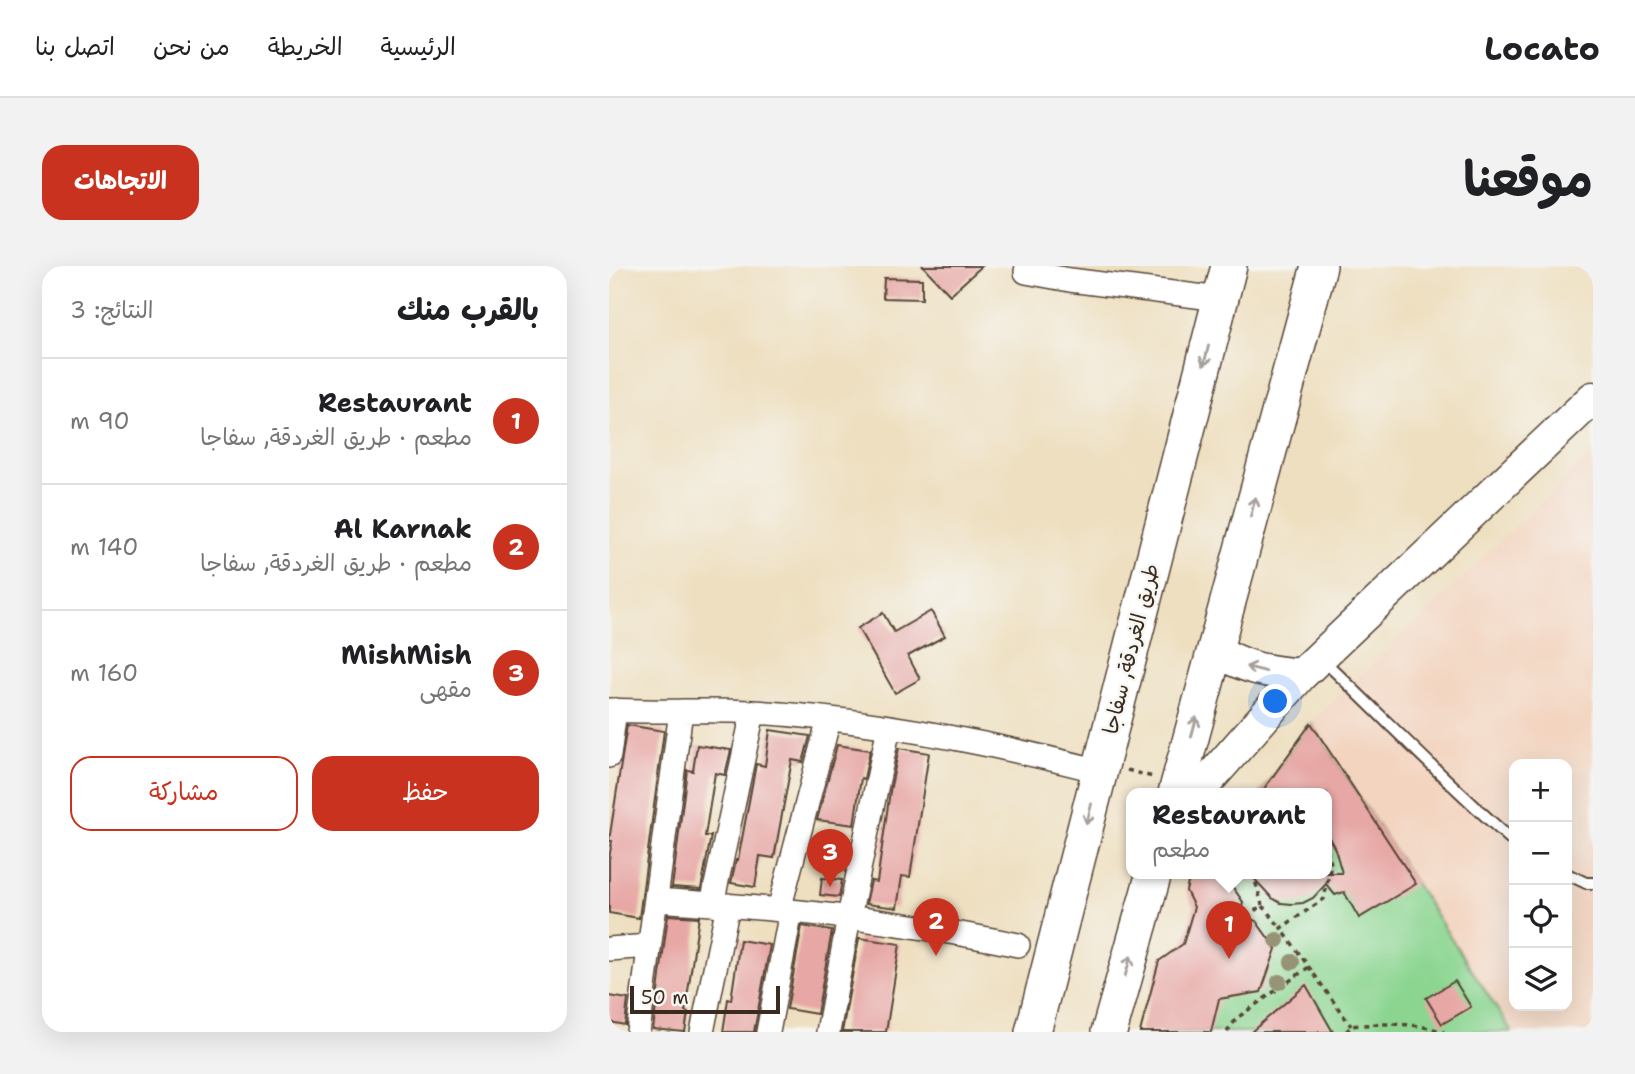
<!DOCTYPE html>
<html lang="ar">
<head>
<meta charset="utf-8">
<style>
  body { margin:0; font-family:"Shantell Sans","Playpen Sans Arabic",sans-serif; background:#f2f2f2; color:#202124; direction:rtl }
  .controls { position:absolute; right:21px; bottom:21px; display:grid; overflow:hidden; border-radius:14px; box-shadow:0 7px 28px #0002 }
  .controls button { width:63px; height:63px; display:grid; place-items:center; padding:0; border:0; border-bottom:2px solid #e0e0e0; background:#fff; color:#202124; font:35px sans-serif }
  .scale { position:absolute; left:21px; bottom:18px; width:150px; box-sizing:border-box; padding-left:7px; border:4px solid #3b2a1e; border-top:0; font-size:19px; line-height:24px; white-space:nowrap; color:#3b2a1e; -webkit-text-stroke:5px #f6f6f2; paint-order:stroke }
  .you { position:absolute; left:667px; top:436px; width:24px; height:24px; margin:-18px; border:5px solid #fff; border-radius:50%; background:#1a73e8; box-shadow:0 0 0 10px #1a73e833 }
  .badge { display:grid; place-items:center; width:46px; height:46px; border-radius:50%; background:#c8321e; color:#fff; font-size:23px; font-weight:700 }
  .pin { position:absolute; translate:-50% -58px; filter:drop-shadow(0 2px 4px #0008) }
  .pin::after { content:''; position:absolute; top:37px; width:24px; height:21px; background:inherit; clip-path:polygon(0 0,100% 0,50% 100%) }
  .popup { position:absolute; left:517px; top:522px; width:206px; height:91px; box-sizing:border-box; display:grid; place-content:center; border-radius:14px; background:#fff; filter:drop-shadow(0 2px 5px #0005); font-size:23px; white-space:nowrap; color:#757577 }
  .popup b { font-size:26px; color:#202124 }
  .popup::after { content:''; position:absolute; left:50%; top:100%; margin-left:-14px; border:14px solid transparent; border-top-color:#fff }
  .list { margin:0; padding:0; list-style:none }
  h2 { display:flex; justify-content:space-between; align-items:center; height:91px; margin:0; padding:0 28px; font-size:30px }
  h2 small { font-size:23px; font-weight:400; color:#757577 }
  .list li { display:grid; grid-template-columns:46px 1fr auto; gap:21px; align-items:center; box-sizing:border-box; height:126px; padding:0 28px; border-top:2px solid #e0e0e0 }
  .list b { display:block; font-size:26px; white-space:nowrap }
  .list p { margin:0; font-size:23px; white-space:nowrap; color:#757577 }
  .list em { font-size:23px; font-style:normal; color:#757577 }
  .actions { display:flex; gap:14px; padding:21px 28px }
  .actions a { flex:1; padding:16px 0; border:2px solid #c8321e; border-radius:21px; text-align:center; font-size:24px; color:#c8321e }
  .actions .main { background:#c8321e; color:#fff }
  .icon { flex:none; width:38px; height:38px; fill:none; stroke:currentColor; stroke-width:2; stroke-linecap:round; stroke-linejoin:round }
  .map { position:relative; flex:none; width:984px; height:766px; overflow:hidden; direction:ltr; border-radius:21px }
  header { display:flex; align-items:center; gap:42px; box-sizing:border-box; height:98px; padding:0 35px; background:#fff; border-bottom:2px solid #e0e0e0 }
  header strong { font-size:33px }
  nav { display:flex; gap:38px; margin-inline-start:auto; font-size:24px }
  .intro { display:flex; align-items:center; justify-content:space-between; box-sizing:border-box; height:168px; padding:0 42px }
  h1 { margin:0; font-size:49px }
  .button { padding:18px 32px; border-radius:21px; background:#c8321e; color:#fff; font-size:24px; font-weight:700 }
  main { display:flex; gap:42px; padding:0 42px }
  aside { flex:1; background:#fff; border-radius:21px; box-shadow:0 7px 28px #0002 }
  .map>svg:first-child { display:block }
</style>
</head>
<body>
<header>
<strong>Locato</strong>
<nav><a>الرئيسية</a><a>الخريطة</a><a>من نحن</a><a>اتصل بنا</a></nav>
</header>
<div class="intro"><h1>موقعنا</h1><a class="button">الاتجاهات</a></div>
<main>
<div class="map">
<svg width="984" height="766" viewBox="0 0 984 766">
  <rect width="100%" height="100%" fill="#f6f6f2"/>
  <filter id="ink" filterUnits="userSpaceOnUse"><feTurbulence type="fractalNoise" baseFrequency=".0143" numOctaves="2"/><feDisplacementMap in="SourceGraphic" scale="14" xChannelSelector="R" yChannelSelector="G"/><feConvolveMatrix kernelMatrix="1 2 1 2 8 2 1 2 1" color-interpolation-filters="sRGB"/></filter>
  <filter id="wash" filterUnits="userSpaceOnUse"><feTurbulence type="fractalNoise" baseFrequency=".00686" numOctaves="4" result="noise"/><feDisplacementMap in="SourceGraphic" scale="28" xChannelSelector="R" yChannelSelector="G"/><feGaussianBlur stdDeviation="1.57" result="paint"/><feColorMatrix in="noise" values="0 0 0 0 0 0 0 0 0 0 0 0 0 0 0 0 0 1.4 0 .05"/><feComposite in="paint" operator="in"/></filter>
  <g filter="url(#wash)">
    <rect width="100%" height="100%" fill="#eedfc0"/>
    <path fill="#f3d4bf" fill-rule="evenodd" d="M984 186V766H903L702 457ZM905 498H958V740H905Z"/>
    <path fill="#8bd591" stroke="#638058" stroke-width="2" d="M702 457 903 766H554L599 607H718V527H652Z"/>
    <g id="blocks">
      <path fill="#e7a7a5" d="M314 0H373L341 29Z
        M275 12 313 13V33L274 32Z
        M322 345 336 370 299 390 311 413 286 427 249 362 274 347 285 366Z
        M702 457 807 618 750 652 735 626 726 629 717 618 704 632 694 637 683 638 672 637 663 632 640 607H733L726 583 718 568V527H652Z
        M18 459 55 465 30 652 0 647V593L3 575H0Z
        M161 464 201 470 194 496 183 494 165 592 151 590 146 621 122 617 127 594H129L147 498 156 500Z
        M88 479 122 484 116 509 106 507 96 570H102L92 623 63 621 78 504 84 505Z
        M228 479 261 484 255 513 252 512 245 559 208 554Z
        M290 482 320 487 301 611 293 610 288 642 257 638 262 615 268 616 281 525Z
        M586 607H614L634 636 631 648 647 655 667 683 652 726 610 733 602 766H531L550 695 574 678 585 641 577 625 581 609Z
        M213 612 233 614 230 631 211 629Z
        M59 649 90 651 76 745 79 746 76 766 44 763Z
        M193 660 223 665 208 748 178 743Z
        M250 672 291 678 277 766H233Z
        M131 674 161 679 145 766H114L119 733 122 734Z
        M846 715 862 741 833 758 817 732Z
        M697 719 724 766H642Z
        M0 730 19 733 16 759 0 756Z"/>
    </g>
  </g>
  <g filter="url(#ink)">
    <use href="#blocks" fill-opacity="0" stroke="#564536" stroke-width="2"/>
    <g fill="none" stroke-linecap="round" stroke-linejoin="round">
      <defs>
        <path id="lane" d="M713 393C777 454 839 518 905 576
          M958 608 977 617H984"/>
        <path id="street" d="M418 0 417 6 461 14 611 33
          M0 444C48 447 96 443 144 446 261 453 378 476 491 505
          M0 490 6 444
          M47 634C168 642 290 654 409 679
          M103 638 144 446
          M170 644 220 453
          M0 683 40 680
          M29 766 72 445
          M93 766 119 639
          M159 766 182 645
          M219 766 240 651 280 461"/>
        <path id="secondary" d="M605 384C640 403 653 405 692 409
          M588 527 692 409 984 132"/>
        <path id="primary" d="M567 527 710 0
          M424 766 620 0
          M500 766 545 607"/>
      </defs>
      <use href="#lane" stroke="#564536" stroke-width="14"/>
      <use href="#street" stroke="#564536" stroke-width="26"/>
      <use href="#secondary" stroke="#564536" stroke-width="35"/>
      <use href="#primary" stroke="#564536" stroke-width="38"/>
      <path stroke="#564536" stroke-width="3.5" stroke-dasharray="5 5" stroke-linecap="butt" d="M518 504 544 511
        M718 583 722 598 715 633 672 662 742 760
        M644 607 653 639
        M638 651 653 639 672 662
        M618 766 628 752 700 701
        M737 766 742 760C775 757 803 756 835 766"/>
      <use href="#lane" stroke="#fff" stroke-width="10"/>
      <use href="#street" stroke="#fff" stroke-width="23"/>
      <use href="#secondary" stroke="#fff" stroke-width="32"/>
      <use href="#primary" stroke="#fff" stroke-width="35"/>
    </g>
    <g fill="#979377">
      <circle cx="668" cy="674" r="8"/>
      <circle cx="683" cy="696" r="8"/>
      <circle cx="670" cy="716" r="8"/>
    </g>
    <defs><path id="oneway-shaft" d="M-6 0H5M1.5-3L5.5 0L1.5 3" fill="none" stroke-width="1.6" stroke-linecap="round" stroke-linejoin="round" transform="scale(1.75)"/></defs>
    <g stroke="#a79f9a">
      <use href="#oneway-shaft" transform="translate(597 90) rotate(104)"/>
      <use href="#oneway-shaft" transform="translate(644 241) rotate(-75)"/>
      <use href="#oneway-shaft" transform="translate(647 403) rotate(-166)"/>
      <use href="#oneway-shaft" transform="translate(585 461) rotate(-75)"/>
      <use href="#oneway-shaft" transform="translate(480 548) rotate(104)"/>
      <use href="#oneway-shaft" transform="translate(519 700) rotate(-74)"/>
    </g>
  </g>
  <g text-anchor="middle" stroke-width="5" stroke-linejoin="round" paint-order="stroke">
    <g font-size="21" fill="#3b2a1e" stroke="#f6f6f2">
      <text transform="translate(522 383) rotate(-76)" y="7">طريق الغردقة, سفاجا</text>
    </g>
  </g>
</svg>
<div class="controls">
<button>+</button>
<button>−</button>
<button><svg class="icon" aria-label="locate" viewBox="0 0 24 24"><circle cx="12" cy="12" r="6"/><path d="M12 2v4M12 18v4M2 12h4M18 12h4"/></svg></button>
<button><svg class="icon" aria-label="layers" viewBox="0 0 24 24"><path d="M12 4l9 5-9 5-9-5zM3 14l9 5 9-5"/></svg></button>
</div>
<div class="scale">50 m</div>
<div class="you"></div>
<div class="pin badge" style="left:620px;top:693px">1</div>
<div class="popup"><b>Restaurant</b>مطعم</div>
<div class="pin badge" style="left:327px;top:690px">2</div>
<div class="pin badge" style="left:221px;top:621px">3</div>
</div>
<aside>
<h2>بالقرب منك<small>النتائج: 3</small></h2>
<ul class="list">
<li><span class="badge">1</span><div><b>Restaurant</b><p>مطعم · طريق الغردقة, سفاجا</p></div><em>90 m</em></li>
<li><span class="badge">2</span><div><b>Al Karnak</b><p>مطعم · طريق الغردقة, سفاجا</p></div><em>140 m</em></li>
<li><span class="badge">3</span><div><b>MishMish</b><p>مقهى</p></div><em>160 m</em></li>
</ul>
<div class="actions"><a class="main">حفظ</a><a>مشاركة</a></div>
</aside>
</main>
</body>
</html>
